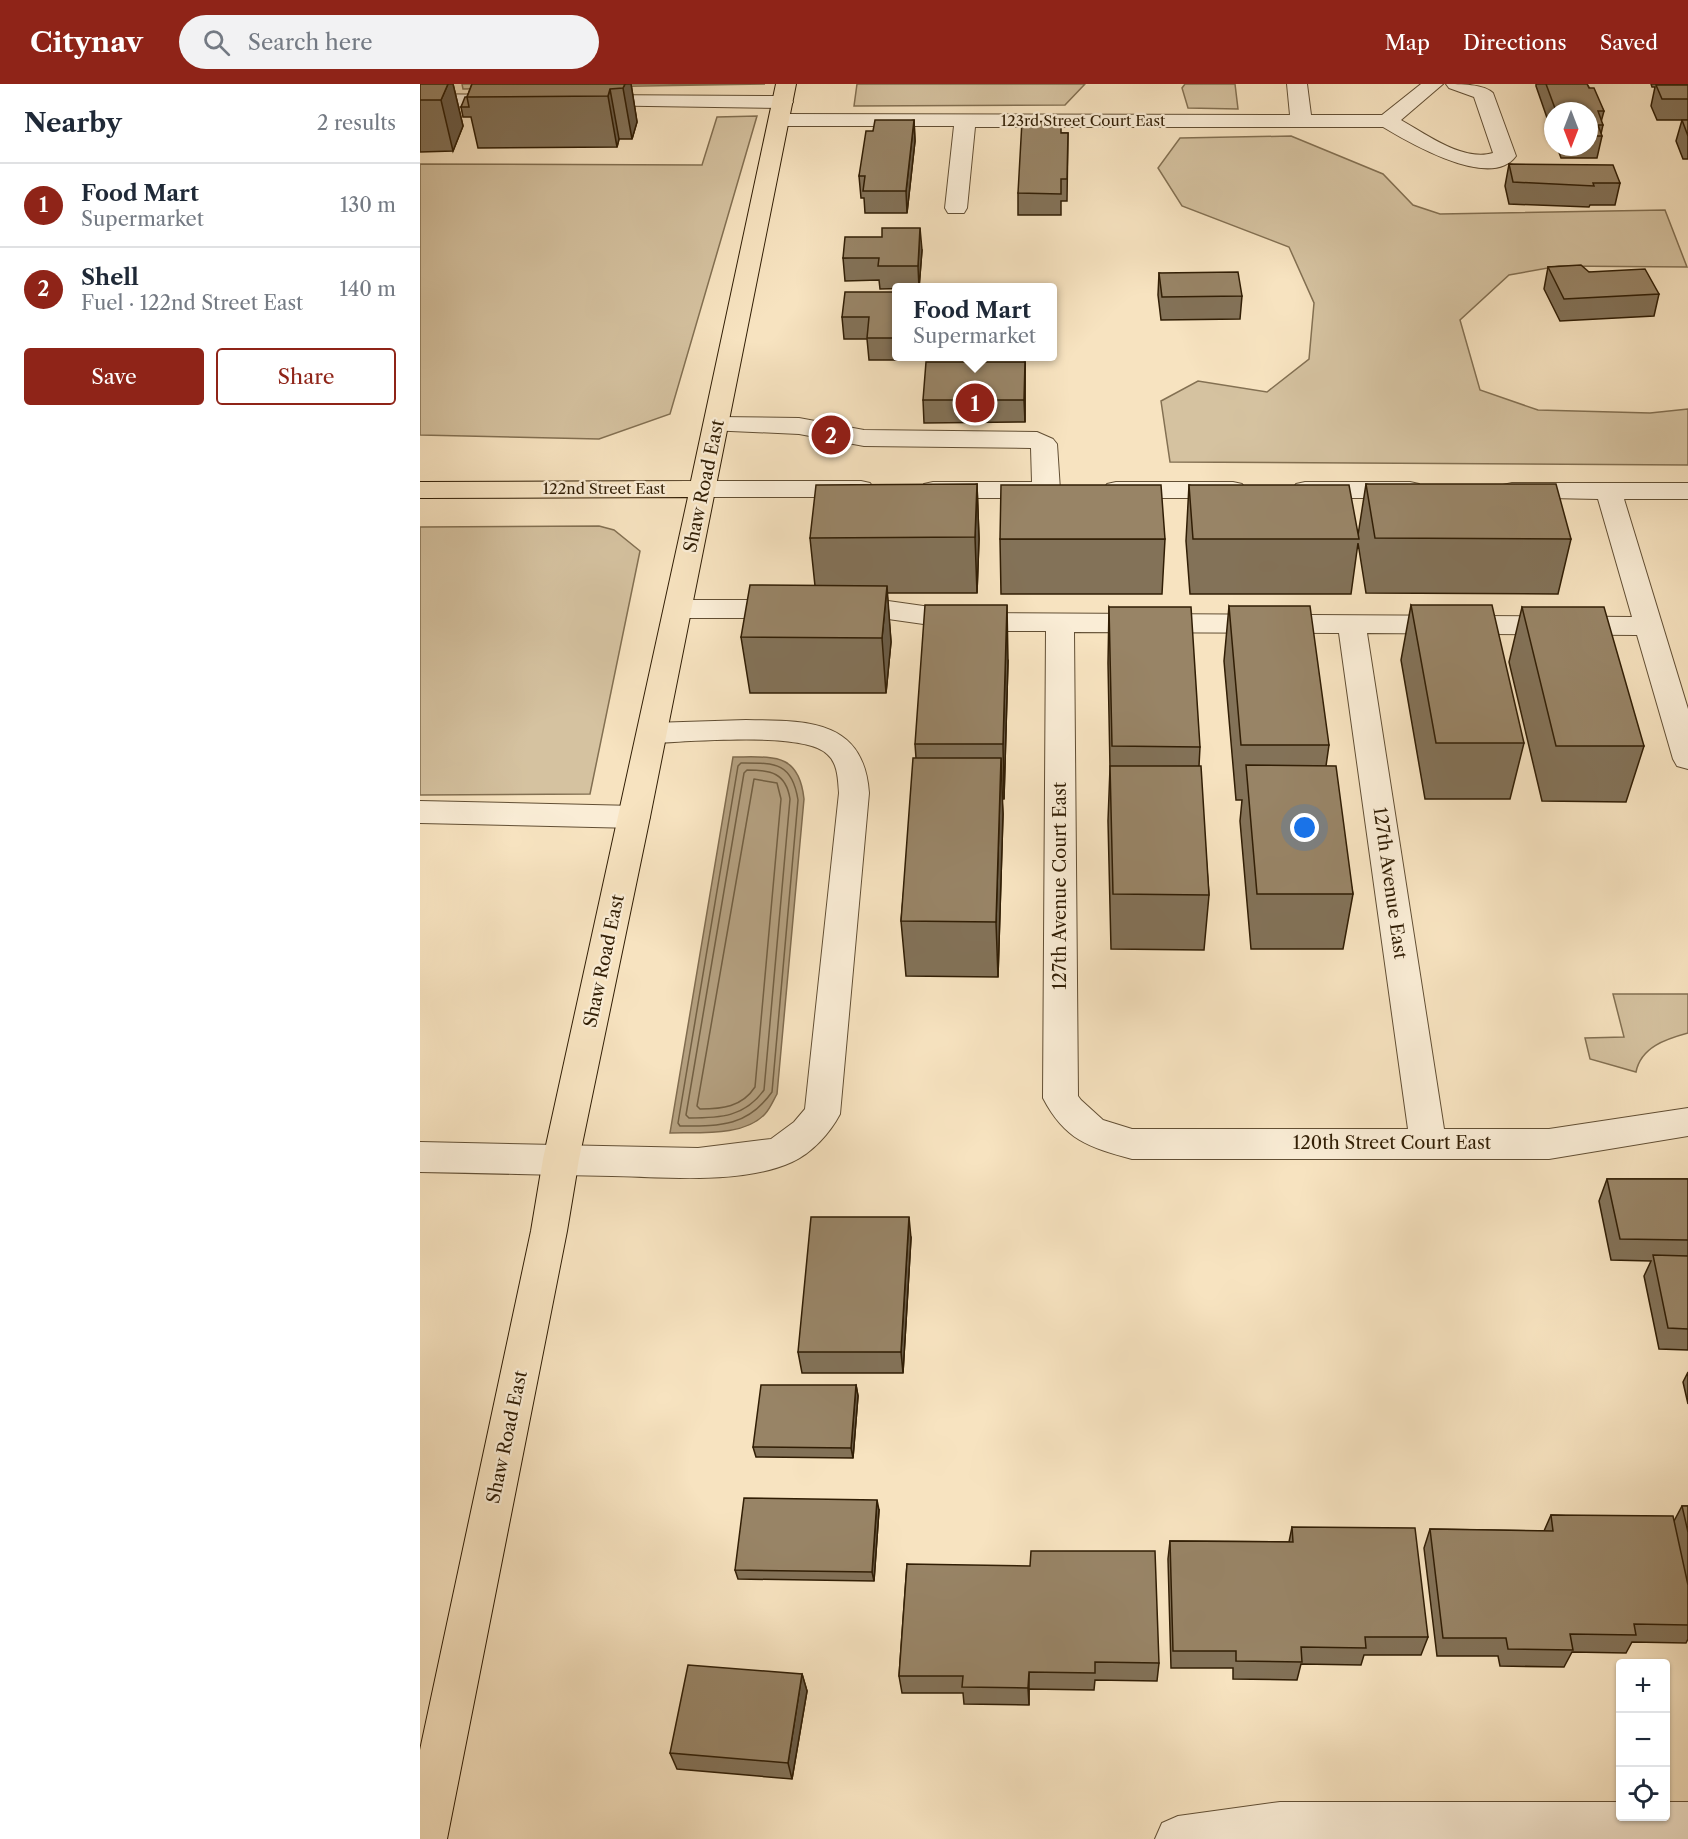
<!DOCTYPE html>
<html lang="en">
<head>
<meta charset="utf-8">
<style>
  body { margin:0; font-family:"Libre Caslon Text",serif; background:#f2f2f3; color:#1f2937 }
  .controls { position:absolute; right:18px; bottom:18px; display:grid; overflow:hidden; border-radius:6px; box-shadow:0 2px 4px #0004 }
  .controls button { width:54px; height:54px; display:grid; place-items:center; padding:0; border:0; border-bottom:2px solid #e0e1e3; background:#fff; color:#1f2937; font:30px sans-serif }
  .compass { position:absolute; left:1124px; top:18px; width:54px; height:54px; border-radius:50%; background:#fff; box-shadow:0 2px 4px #0004; rotate:180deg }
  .you { position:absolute; left:885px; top:744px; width:21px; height:21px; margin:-15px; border:4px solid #fff; border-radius:50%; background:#1a73e8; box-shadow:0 0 0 9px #1a73e833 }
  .badge { display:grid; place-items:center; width:39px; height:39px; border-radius:50%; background:#8f2418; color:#fff; font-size:20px; font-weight:700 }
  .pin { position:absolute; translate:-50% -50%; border:3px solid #fff; box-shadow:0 2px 6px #0006 }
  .popup { position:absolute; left:472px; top:199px; width:165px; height:78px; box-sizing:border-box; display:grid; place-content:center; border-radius:6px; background:#fff; filter:drop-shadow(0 2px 4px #0005); font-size:20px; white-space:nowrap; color:#747a83 }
  .popup b { font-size:22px; color:#1f2937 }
  .popup::after { content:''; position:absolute; left:50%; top:100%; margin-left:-12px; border:12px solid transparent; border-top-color:#fff }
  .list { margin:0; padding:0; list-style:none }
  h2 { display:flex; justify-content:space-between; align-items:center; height:78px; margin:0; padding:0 24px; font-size:26px }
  h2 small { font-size:20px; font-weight:400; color:#747a83 }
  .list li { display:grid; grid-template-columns:39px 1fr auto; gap:18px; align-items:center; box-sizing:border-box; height:84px; padding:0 24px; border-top:2px solid #e0e1e3 }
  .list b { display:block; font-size:22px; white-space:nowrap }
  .list p { margin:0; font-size:20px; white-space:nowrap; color:#747a83 }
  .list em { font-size:20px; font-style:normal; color:#747a83 }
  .actions { display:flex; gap:12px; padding:18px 24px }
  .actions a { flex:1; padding:14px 0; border:2px solid #8f2418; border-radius:6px; text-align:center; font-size:21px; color:#8f2418 }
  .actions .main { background:#8f2418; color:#fff }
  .icon { flex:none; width:33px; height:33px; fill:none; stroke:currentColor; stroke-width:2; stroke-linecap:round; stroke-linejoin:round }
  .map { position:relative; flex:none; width:1268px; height:1755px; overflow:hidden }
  header { display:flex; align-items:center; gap:36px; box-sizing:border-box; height:84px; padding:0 30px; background:#8f2418; color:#fff }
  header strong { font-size:28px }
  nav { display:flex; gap:33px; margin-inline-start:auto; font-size:21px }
  .search { width:420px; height:54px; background:#f2f2f3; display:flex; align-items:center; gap:15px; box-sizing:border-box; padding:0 21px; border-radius:33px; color:#747a83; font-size:22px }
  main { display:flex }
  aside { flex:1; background:#fff }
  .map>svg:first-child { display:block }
</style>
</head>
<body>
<header>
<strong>Citynav</strong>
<div class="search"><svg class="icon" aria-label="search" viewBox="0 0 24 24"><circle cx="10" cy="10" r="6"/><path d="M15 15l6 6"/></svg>Search here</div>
<nav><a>Map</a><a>Directions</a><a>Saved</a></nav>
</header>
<main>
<aside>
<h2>Nearby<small>2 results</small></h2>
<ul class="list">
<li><span class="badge">1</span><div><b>Food Mart</b><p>Supermarket</p></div><em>130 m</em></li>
<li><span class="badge">2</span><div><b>Shell</b><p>Fuel · 122nd Street East</p></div><em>140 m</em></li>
</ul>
<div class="actions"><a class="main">Save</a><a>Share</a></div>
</aside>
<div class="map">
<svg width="1268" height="1755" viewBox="0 0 1268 1755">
  <rect width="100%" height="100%" fill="#f7e3c0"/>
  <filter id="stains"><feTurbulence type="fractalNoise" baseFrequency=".00333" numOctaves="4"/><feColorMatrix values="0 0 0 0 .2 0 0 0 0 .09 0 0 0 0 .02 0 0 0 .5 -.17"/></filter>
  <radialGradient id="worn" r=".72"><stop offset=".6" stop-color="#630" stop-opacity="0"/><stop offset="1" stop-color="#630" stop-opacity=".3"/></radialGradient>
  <path fill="#d5c2a0" stroke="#837052" stroke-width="1.5" d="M42 0H345L43 5Z
    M437 0H665L645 21 434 22Z
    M765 0H815L818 25 768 24 762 4Z
    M337 32 250 330 179 355 0 351V80L282 81 297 33Z
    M871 52 963 90 993 121 1020 130 1245 126 1267 183 1139 182 1089 191 1040 236 1060 306 1118 326 1230 329 1268 325V381L750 378 741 317 778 297 847 308 889 275 894 219 869 163 762 122 738 84 760 54Z
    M179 442 194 446 220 467 170 710 0 711V443Z
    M1193 910H1268V949C1246 955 1221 963 1216 988L1170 975 1165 954 1204 953Z"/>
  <path fill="#b4a080" stroke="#806c4f" stroke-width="1.5" d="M313 673C353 673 379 668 384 715L357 1010C353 1017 350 1025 345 1030 324 1053 278 1048 250 1049Z"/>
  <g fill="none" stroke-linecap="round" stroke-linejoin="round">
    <path stroke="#725f42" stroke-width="1.5" d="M321 679C355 679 372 678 378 716L352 1008C327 1043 300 1042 260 1042L258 1039 318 682Z
      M327 686C351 686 366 689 370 715L344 1006C325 1033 300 1034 269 1034L266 1031 324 689Z
      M334 695 357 699 361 715 335 1003C322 1023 302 1025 280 1025L277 1022Z"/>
    <defs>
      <path id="minor" d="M867 0H887L891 31H962L1001 0H1023L981 36C1006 50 1043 78 1073 69L1054 13 1029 4 1026 0C1040 0 1064 0 1073 9L1096 72C1071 107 988 58 963 43H555L547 124 544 129H528L525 124 534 42H359L352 40 349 36 352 32 359 30 870 31Z
        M0 10 88 11 95 13 98 17 95 21 88 23 0 22Z
        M170 11 363 12 370 14 373 18 370 22 363 24 163 21 160 17 163 13Z
        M297 333 379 334 444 346 617 348 633 355 637 360 640 406 636 412 627 414H513L504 412 500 406 504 400 513 398H612L611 364 444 362 379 350 288 346 284 341 288 336Z
        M283 397H441L450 399 454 405 450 411 441 413H283L274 411 270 405 274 399Z
        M696 398H813L822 400 826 406 822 412 813 414H696L687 412 683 406 687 400Z
        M885 398H990L999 400 1003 406 999 412 990 414H885L876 412 872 406 876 400Z
        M1092 399H1268V415H1204L1268 625V685L1257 682 1253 675 1217 551 947 549 1024 1045H1129L1268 1024V1052L1129 1075H712C668 1063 645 1056 623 1014L626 547H553L461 534 414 531 410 525 414 519 461 516 553 529 1212 533 1178 415 1083 413 1079 407 1083 401ZM654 548 919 549 988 1045H712L683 1036 661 1016 658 1012Z
        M258 516H370L380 519 384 525 380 531 370 534H258L248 531 244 525 248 519Z
        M326 636C385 637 444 634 449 709L420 1030C410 1049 392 1069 372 1078 322 1101 246 1093 192 1092 128 1091 64 1089 0 1088V1058L278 1064 351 1055 374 1038 385 1025 419 709C418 696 418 679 407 670 384 647 267 658 232 659L222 656 217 649 222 642 232 639Z
        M0 717 215 722 226 725 230 733 226 741 215 744 0 739Z
        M860 1718H1200V1732H1246V1718H1268V1755H735L742 1739 758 1732Z"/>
      <path id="major" d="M356 0H376L230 733 159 1075 147 1147 27 1755H0V1666L111 1147 123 1075 268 413 0 414V398L271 397Z"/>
    </defs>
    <use href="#minor" stroke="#624f34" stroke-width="2"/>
    <use href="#major" stroke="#311e05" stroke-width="2"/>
    <use href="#minor" fill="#faedd6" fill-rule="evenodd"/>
    <use href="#major" fill="#f7e3c0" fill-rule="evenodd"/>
  </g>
  <path fill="#837258" stroke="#311e05" stroke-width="1.5" d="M0 0H33L43 42 33 67 0 68Z
    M52 0H211L217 38 212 55H199L197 63 58 64 51 33H43L41 23 47 13Z
    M1116 0H1167L1184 27 1181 38 1183 41 1181 50 1182 52 1177 74H1141L1137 63H1169V27H1133V51L1116 2Z
    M1231 0H1268V36H1237L1231 22 1235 3H1232Z
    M494 36 495 57 487 129H445L444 114H441L439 92 453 47Z
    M1262 36H1268V75H1263L1256 57Z
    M641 49H648L647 117H641V131H598V109Z
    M1089 80 1200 99 1195 121H1170L1169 123 1089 120 1085 102Z
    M502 166 499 204 460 205 459 196 425 197 423 174Z
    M1128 183 1169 188 1239 210 1234 232 1140 237 1124 205Z
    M739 189 822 212 820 235 741 236 738 211Z
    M477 208V273H493L492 276H449L447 255H424L422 233Z
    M605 278V338L504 339 503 316Z
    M557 400 559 455 557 509H467L471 558 466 609H330L321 553 395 502 390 454Z
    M946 400 1151 455 1138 510 946 509 938 459 931 510H770L766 457 769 401 938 451Z
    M580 455H745L742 510H581Z
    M991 521 1104 659 1090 715H1005L981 576Z
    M809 522 909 661 906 682 933 810 923 865H831L820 737 822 716H816L804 577Z
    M689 523 780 663 779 682 789 811 784 866 691 865 688 737 690 684 688 579Z
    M1102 523 1224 662 1206 718 1122 717 1089 578Z
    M588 577 584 715H582L583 730 578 893 486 892 481 837 496 674 495 660Z
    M1187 1095H1268V1266L1239 1265 1224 1192 1231 1177 1191 1176 1179 1117Z
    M491 1154 483 1289H382L378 1268Z
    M1268 1288V1320L1263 1298Z
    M436 1301 438 1312 433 1374 336 1373 333 1363Z
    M1262 1422H1268V1555L1266 1559 1212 1558 1206 1569 1152 1568 1144 1583 1080 1582 1078 1572H1017L1004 1464 1010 1445 1124 1447 1131 1431 1254 1437Z
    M459 1426 454 1497 318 1495 315 1486Z
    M872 1443 1008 1553 1001 1571H944L941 1581 881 1580 877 1596 813 1595V1584H751L748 1475 750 1457 869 1458Z
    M487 1480 739 1579 737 1597 675 1596 674 1606 609 1605V1621L544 1620 543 1609H482L479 1592Z
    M382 1590 387 1607 372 1695 257 1685 250 1669Z"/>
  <path fill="#6a5c47" stroke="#311e05" stroke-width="1.5" d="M28 0H33L43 42 33 67 21 16Z
    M205 0H211L217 38 212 55 203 4Z
    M190 5 199 55 197 63 188 12Z
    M494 36 495 57 487 129 486 107Z
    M500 144 502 166 499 204 498 182Z
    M605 278V338L604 316Z
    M557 400 559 455 557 509 555 453Z
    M467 502 471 558 466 609 462 554Z
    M587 521 588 577 584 715 583 660Z
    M581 674 583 730 578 893 576 838Z
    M489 1133 491 1154 483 1289 481 1268Z
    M436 1301 438 1312 433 1374 431 1364Z
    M457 1416 459 1426 454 1497 452 1488Z
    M609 1588V1621L608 1604Z
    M382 1590 387 1607 372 1695 368 1679Z"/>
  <path fill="#988466" stroke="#311e05" stroke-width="1.5" d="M0 0H28L21 16H0Z
    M52 0H205L203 4 190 5 188 12 47 13Z
    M1126 0H1167L1169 4H1174L1184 27H1178L1183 41H1178L1182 52H1169V27H1136Z
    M1236 1H1268V15H1242Z
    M45 13H47L49 23H41Z
    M455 36H494L486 107H443L445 92H439L446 47H453Z
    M1262 36H1268V52Z
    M602 37 641 38V49H648L647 95H641V110L598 109Z
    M1089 80 1193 81 1200 99H1173L1174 102 1093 98Z
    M462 144H500L498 182H458L459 174H423L425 153H462Z
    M1161 181 1169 188 1225 185 1239 210 1144 215 1128 183Z
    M818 188 822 212 742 213 739 189Z
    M425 208H477V254H447L449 233H422Z
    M506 278H605L604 316H503Z
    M557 400 555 453 390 454 396 401Z
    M946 400H1136L1151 455 955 454Z
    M581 401H741L745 455H580Z
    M769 401H929L939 455H773Z
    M330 501 467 502 462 554 321 553Z
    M505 521H587L583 660H495Z
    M991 521H1072L1104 659H1016Z
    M809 522H890L909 661H821Z
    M689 523H771L780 663 692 662Z
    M1102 523H1184L1224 662H1136Z
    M493 674H581L576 838 481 837Z
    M826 681 916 682 933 810H837Z
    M690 682H781L789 811 693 810Z
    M1187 1095H1268V1156L1200 1155Z
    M391 1133H489L481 1268H378Z
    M1233 1171 1268 1172V1245L1248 1244Z
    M341 1301H436L431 1364 333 1363Z
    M324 1414 457 1416 452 1488 315 1486Z
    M1262 1422H1268V1448Z
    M1131 1431 1253 1432 1268 1501V1541L1214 1540 1216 1551 1150 1550 1153 1566 1088 1565 1086 1554H1023L1010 1445 1133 1447Z
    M872 1443 995 1444 1008 1553H945L946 1564 881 1563 882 1578 816 1577V1567H753L750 1457 873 1458Z
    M611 1467H735L739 1579 675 1578V1589L609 1588 608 1604 542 1603 543 1592H479L487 1480 610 1482Z
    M268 1581 382 1590 368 1679 250 1669Z"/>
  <g text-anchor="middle" stroke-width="4.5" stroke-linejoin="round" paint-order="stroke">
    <g font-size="15" fill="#311e05" stroke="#faedd6">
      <text x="663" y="42">123rd Street Court East</text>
      <text x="184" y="410">122nd Street East</text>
    </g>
    <g font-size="18" fill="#311e05" stroke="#faedd6">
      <text transform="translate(284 402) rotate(-78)" y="6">Shaw Road East</text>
      <text transform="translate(970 799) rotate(82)" y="6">127th Avenue East</text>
      <text transform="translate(640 802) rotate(-90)" y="6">127th Avenue Court East</text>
      <text transform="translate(184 877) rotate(-78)" y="6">Shaw Road East</text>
      <text x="972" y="1065">120th Street Court East</text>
      <text transform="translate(87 1353) rotate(-78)" y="6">Shaw Road East</text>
    </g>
  </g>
  <rect width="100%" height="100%" filter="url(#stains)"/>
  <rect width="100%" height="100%" fill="url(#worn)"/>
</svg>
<div class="controls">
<button>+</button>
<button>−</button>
<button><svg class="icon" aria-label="locate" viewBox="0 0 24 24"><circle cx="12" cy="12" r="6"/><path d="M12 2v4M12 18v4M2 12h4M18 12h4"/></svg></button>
</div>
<svg class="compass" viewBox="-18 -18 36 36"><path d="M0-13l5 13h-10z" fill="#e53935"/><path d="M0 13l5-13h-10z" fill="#747a83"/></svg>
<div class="you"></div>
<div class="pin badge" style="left:555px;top:319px">1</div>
<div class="popup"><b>Food Mart</b>Supermarket</div>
<div class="pin badge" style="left:411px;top:351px">2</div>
</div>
</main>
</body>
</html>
